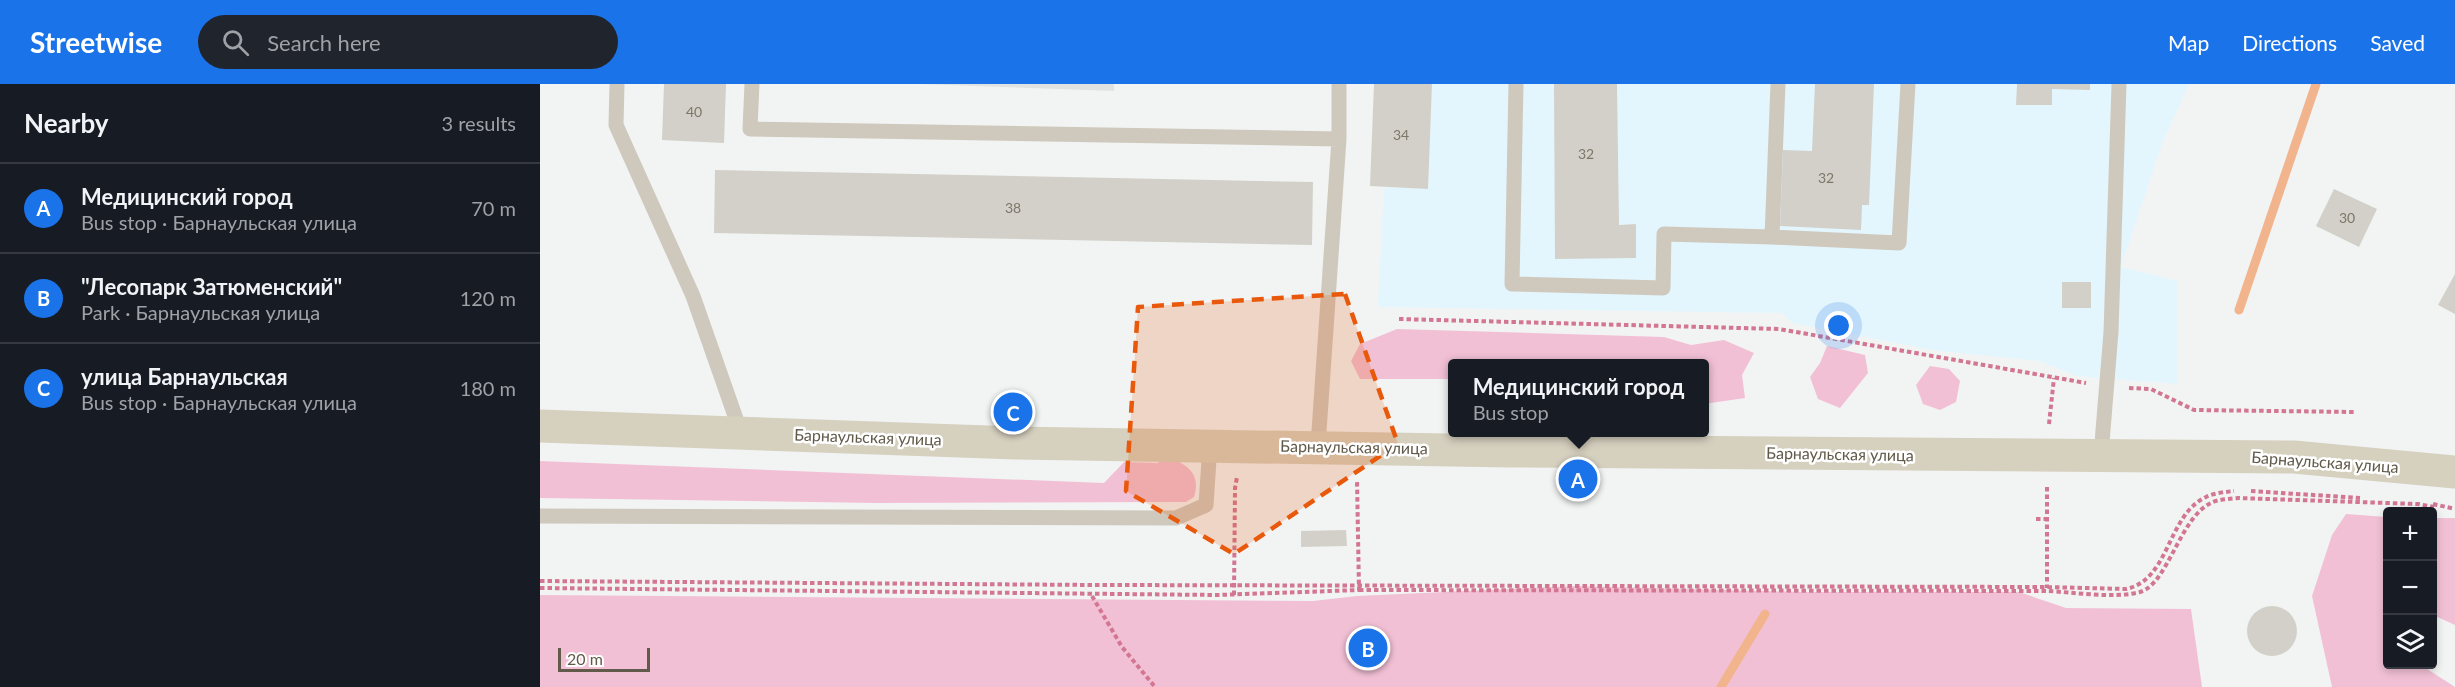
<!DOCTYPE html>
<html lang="en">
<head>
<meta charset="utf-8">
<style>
  body { margin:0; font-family:Lato,sans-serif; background:#20242c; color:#f1f3f6 }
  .controls { position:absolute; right:18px; bottom:18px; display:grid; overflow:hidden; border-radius:6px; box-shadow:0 3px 9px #0003 }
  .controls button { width:54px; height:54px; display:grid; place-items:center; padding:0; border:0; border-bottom:2px solid #363941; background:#171b24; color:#f1f3f6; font:30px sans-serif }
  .scale { position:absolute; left:18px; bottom:15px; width:92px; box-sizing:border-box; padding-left:6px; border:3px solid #615949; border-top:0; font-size:16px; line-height:21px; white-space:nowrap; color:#615949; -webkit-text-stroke:4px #fff; paint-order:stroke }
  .you { position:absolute; left:1299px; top:242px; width:21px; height:21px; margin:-15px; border:4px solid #fff; border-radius:50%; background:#1a73e8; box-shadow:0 0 0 9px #1a73e833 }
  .badge { display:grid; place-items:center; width:39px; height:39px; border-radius:50%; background:#1a73e8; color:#fff; font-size:20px; font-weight:700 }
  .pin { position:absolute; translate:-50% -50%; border:3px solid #fff; box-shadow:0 2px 6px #0006 }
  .popup { position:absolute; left:908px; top:275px; width:261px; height:78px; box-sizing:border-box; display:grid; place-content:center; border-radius:6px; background:#171b24; filter:drop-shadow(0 2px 4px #0005); font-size:20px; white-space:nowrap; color:#9ea1a6 }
  .popup b { font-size:22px; color:#f1f3f6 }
  .popup::after { content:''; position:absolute; left:50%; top:100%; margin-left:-12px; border:12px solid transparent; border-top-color:#171b24 }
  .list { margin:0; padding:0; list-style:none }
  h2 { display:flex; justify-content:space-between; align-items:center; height:78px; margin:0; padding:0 24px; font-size:26px }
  h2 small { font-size:20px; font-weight:400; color:#9ea1a6 }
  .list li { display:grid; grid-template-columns:39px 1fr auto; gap:18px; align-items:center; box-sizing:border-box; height:90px; padding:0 24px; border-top:2px solid #363941 }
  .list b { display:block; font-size:22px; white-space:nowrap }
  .list p { margin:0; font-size:20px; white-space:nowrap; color:#9ea1a6 }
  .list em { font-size:20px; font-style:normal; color:#9ea1a6 }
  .icon { flex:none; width:33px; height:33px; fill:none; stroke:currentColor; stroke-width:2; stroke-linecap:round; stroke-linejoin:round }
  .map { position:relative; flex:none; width:1915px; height:603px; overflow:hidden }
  header { display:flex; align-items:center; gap:36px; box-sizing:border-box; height:84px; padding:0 30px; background:#1a73e8; color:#fff }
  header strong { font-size:28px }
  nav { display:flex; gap:33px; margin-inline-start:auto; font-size:21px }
  .search { width:420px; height:54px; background:#20242c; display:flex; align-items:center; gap:15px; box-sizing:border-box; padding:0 21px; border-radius:33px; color:#9ea1a6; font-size:22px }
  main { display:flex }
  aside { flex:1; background:#171b24 }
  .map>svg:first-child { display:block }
</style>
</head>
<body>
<header>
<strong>Streetwise</strong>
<div class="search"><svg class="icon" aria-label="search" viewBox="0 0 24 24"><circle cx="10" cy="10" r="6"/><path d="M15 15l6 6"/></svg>Search here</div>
<nav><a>Map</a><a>Directions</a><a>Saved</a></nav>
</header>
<main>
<aside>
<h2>Nearby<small>3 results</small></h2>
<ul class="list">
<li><span class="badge">A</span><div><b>Медицинский город</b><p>Bus stop · Барнаульская улица</p></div><em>70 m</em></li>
<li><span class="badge">B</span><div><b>&quot;Лесопарк Затюменский&quot;</b><p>Park · Барнаульская улица</p></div><em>120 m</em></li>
<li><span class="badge">C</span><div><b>улица Барнаульская</b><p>Bus stop · Барнаульская улица</p></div><em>180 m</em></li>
</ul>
</aside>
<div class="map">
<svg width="1915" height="603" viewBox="0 0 1915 603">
  <rect width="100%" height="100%" fill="#f2f4f4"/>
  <path fill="#e1e3e2" d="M378 0H574V7Z"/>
  <path fill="#e4f6fd" d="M892 0H1649L1623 57 1581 183 1638 197V300L1537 292 1499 277 1398 267 1252 239 1242 229 838 223 844 103 888 105Z"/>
  <path fill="#f2c0d5" d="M857 245 1124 253 1151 261 1184 256 1214 269 1202 291 1205 314 1164 320V280H912V295H820L811 277 820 260Z
    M1287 262 1325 271 1328 289 1300 324 1278 315 1270 293 1280 279Z
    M1390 282 1409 285 1420 297 1416 318 1400 326 1383 320 1376 301Z
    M630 374C649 381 661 391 654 413L646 418 336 419 0 414V377L564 399 584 378 617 379Z
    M1806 430 1847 433 1848 580 1881 581 1915 603H1792L1772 512 1792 451Z
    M1892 434H1915V541L1893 531Z
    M1035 502 1263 508H1479L1526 524 1651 525 1662 603H0V511L773 517 817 512Z"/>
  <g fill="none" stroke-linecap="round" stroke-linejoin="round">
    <path stroke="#f1b48c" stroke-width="9" d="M1699 226 1776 0
      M1181 603 1225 530"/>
  </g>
  <path fill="#d2d0c9" d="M124 0H186L184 59 122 56Z
    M834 0H892L888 105 830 102Z
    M1014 0H1077L1079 141 1096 140V174L1015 175Z
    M1275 0H1334L1329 121H1322L1321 146 1240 142 1243 66 1272 67Z
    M1477 0H1550V6L1512 5V21H1476Z
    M175 86 773 98 772 161 174 149Z
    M1794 105 1837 125 1819 163 1776 142Z
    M1915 190V230L1898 221Z
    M1522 198H1551V224H1522Z
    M806 446 807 462 761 463V447Z
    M1707 547a25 25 0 1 1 50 0a25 25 0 1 1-50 0Z"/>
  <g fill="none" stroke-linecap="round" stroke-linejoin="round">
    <path stroke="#d27692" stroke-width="4" stroke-dasharray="4.5 3" stroke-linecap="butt" d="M859 235 1239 245 1546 299
      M1589 304 1611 305 1654 326 1816 328
      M1509 340 1514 294
      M1507 403V504
      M1711 407 1820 414
      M1893 420 1915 425
      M1496 435H1507
      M0 497 556 501 1507 503 1586 505C1630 496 1627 431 1666 413 1674 409 1685 408 1694 407
      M0 504 677 511 819 506 817 396
      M819 506 1507 507C1533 508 1575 515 1600 508 1628 500 1640 433 1671 419 1678 415 1690 415 1698 414L1878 420 1894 423
      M694 511 695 404 697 393
      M552 512 582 563 615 603"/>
    <path stroke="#cfc9bd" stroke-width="15" d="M77 0 76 41 153 212 201 349
      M212 0 210 45 799 55
      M976 0 972 200 1123 204 1124 150 1232 153
      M1238 0 1232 153 1359 159 1368 0
      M778 362 799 55V0
      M1561 371 1571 248 1579 0
      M0 432 636 434 666 421 670 361"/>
    <path stroke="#d6d0bf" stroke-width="33" d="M0 342 476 359 971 367 1754 373 1915 388"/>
  </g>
  <path fill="#e8590c" fill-opacity="0.2" stroke="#e8590c" stroke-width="4.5" stroke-dasharray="12 8" stroke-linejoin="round" d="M805 210 858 360 694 470 586 407 598 223Z"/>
  <g text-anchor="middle" stroke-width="5" stroke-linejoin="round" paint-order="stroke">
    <g font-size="14" fill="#7d7769">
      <text x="154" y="33">40</text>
      <text x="861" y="56">34</text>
      <text x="1046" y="75">32</text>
      <text x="1286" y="99">32</text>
      <text x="473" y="129">38</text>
      <text x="1807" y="139">30</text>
    </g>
    <g font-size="16" fill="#615949" stroke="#fff">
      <text transform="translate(328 353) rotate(2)" y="6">Барнаульская улица</text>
      <text transform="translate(814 363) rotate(1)" y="6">Барнаульская улица</text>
      <text transform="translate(1300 370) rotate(1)" y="6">Барнаульская улица</text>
      <text transform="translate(1785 378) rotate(4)" y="6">Барнаульская улица</text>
    </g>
  </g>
</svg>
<div class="controls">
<button>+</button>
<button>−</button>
<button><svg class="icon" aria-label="layers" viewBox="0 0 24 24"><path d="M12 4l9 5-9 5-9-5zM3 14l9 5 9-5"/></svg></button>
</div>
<div class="scale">20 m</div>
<div class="you"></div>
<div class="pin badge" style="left:1038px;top:395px">A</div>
<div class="popup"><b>Медицинский город</b>Bus stop</div>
<div class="pin badge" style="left:828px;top:564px">B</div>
<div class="pin badge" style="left:473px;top:328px">C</div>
</div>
</main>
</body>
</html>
